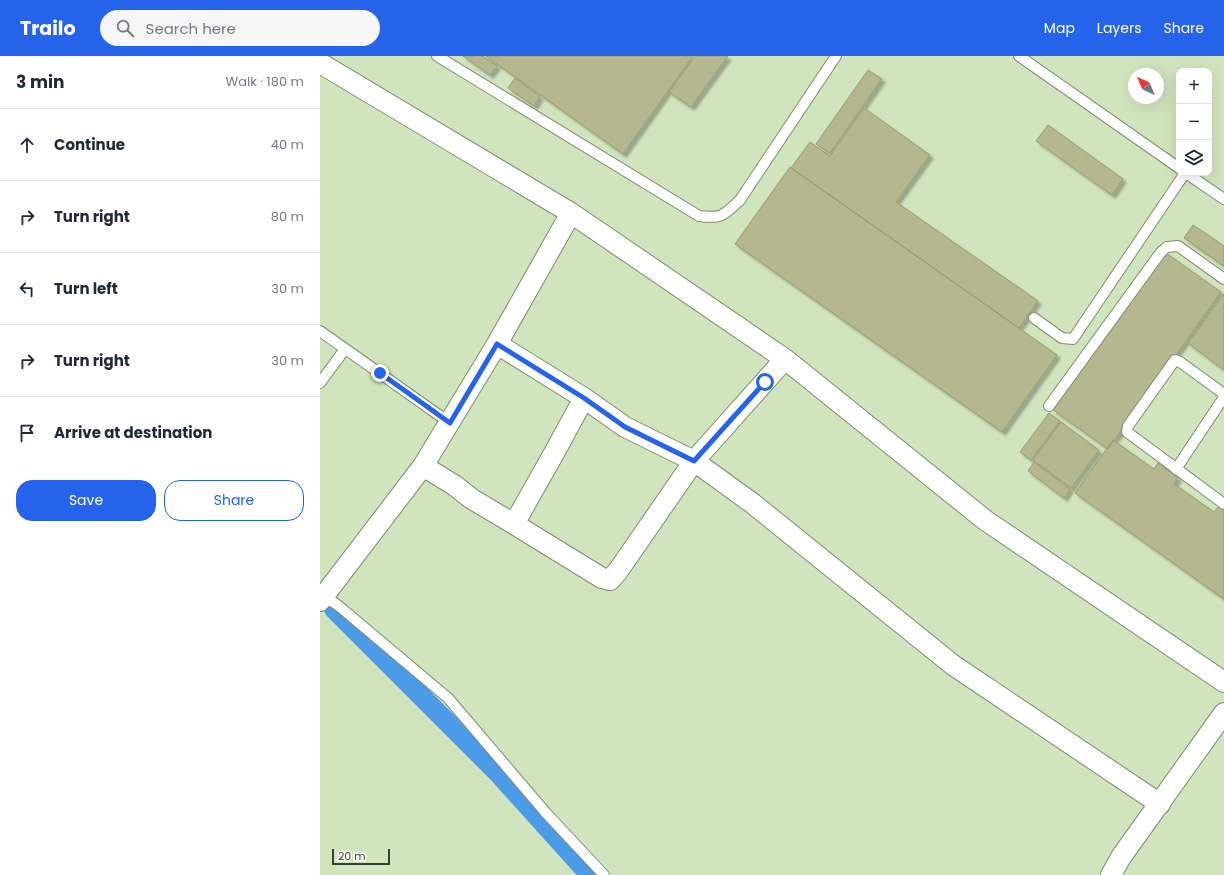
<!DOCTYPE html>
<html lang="en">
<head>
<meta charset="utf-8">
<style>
  body { margin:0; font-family:Poppins,sans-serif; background:#f6f6f7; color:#1f2937 }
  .controls { position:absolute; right:12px; top:12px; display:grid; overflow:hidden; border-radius:8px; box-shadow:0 4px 16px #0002 }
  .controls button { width:36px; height:36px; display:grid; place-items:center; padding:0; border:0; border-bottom:1px solid #e0e1e3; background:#fff; color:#1f2937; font:20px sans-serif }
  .compass { position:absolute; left:808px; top:12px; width:36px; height:36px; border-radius:50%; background:#fff; box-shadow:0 4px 16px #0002; rotate:316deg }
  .scale { position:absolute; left:12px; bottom:10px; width:58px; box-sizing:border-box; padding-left:4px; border:2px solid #384030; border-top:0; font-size:11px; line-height:14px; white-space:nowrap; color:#384030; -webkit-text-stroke:3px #fafef7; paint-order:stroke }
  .stop { position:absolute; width:12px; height:12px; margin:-9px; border:3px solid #2563eb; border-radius:50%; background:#fff }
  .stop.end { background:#2563eb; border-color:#fff; box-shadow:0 1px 4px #0008 }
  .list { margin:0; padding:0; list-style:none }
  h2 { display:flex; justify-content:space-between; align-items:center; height:52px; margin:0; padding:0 16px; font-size:17px }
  h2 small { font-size:13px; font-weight:400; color:#747a83 }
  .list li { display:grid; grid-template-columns:26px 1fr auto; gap:12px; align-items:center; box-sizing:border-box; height:72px; padding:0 16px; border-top:1px solid #e0e1e3 }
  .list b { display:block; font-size:15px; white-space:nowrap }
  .list em { font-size:13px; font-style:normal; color:#747a83 }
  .actions { display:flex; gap:8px; padding:12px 16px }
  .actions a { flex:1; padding:9px 0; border:1px solid #2563eb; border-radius:16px; text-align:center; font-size:14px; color:#2563eb }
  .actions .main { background:#2563eb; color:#fff }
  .icon { flex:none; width:22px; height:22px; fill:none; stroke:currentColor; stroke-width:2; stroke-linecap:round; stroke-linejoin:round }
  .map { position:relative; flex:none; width:904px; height:819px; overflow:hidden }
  header { display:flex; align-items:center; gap:24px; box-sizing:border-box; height:56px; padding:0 20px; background:#2563eb; color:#fff }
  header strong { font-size:19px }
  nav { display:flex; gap:22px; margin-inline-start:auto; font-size:14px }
  .search { width:280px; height:36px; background:#f6f6f7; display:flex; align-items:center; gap:10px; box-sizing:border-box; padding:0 14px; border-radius:22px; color:#747a83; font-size:15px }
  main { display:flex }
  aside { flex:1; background:#fff }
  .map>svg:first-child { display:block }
</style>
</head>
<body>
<header>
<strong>Trailo</strong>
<div class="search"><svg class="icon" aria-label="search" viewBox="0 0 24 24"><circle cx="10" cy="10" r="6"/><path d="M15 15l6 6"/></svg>Search here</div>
<nav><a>Map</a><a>Layers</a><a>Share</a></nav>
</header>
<main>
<aside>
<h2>3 min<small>Walk · 180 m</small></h2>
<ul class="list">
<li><svg class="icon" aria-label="ahead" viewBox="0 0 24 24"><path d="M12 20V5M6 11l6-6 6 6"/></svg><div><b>Continue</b></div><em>40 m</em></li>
<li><svg class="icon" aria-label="right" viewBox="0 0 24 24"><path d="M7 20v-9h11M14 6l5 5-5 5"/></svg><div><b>Turn right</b></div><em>80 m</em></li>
<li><svg class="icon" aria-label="left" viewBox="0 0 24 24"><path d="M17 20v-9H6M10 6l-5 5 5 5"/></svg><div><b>Turn left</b></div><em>30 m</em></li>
<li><svg class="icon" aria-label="right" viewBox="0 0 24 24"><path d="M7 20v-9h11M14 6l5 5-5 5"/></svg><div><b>Turn right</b></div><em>30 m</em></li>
<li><svg class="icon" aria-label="arrive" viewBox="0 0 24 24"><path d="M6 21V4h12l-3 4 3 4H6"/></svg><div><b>Arrive at destination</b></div></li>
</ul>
<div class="actions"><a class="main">Save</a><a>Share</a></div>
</aside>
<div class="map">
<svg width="904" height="819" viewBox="0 0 904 819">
  <defs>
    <filter id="shadow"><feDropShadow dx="3.5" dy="3.5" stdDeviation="1" flood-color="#0004"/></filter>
  </defs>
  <rect width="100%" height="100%" fill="#d0e4bd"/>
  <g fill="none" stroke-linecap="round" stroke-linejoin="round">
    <path stroke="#4c9be8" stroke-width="20" d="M14 553 179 718 270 819"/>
  </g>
  <path fill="#b5b78e" stroke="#989a73" filter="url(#shadow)" d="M143 0H163L177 10 170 19Z
    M166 0H373L303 98Z
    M375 0H408L371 51 349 36Z
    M548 14 562 23 510 97 496 88Z
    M195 22 220 41 214 50 188 32Z
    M544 52 610 99 576 146 718 245 699 272 471 112 490 86 510 100Z
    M728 69 803 123 792 139 716 85Z
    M470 111 737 299 682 376 415 188Z
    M873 169 904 190V210L864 182Z
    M846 197 901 236 788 393 733 354Z
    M904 238V314L868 287Z
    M729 357 740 365 711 404 700 396Z
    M741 366 779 394 751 432 713 404Z
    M793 384 834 413 838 407 858 422 854 428 894 456 899 450 904 454V543L755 437Z
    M714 406 750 433 744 442 708 415Z"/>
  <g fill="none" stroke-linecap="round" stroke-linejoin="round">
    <defs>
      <path id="service" d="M117 0 379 160C402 163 404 159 420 144L516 0
        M699 0 859 112
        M866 117 904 143
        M714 262 742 282 753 283 865 117
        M0 275 130 367
        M0 327 25 293
        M904 338 860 306 855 304 808 370 807 376 904 448
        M729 350 841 196 847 191 858 190 904 223
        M856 413 904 341
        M3 542 13 546 20 551 128 642 226 757 284 819"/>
      <path id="minor" d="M0 7 251 157 465 303 665 464 904 626
        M177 288 264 342 305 371 374 405 432 447 633 609 840 748
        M103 410 134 429 152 443 194 468 233 399 264 342
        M194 468 282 522 290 524 298 515 374 405 465 303
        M0 545 103 410 177 288 251 157
        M791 819 801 801 904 657"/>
    </defs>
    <use href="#service" stroke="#7c8e6b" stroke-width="12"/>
    <use href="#minor" stroke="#7c8e6b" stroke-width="22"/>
    <use href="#service" stroke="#fff" stroke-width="10"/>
    <use href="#minor" stroke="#fff" stroke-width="20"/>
  </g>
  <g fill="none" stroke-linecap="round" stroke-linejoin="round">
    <path stroke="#2563eb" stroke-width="5" d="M60 317 130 367 177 288 264 342 305 371 374 405 445 326"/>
  </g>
</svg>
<div class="controls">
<button>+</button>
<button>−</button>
<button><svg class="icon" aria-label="layers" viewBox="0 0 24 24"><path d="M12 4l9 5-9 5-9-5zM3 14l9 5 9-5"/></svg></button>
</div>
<svg class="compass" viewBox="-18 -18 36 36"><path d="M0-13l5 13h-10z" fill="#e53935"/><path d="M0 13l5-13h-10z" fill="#747a83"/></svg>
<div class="scale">20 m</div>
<div class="stop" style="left:445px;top:326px"></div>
<div class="stop end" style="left:60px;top:317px"></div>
</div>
</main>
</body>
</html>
